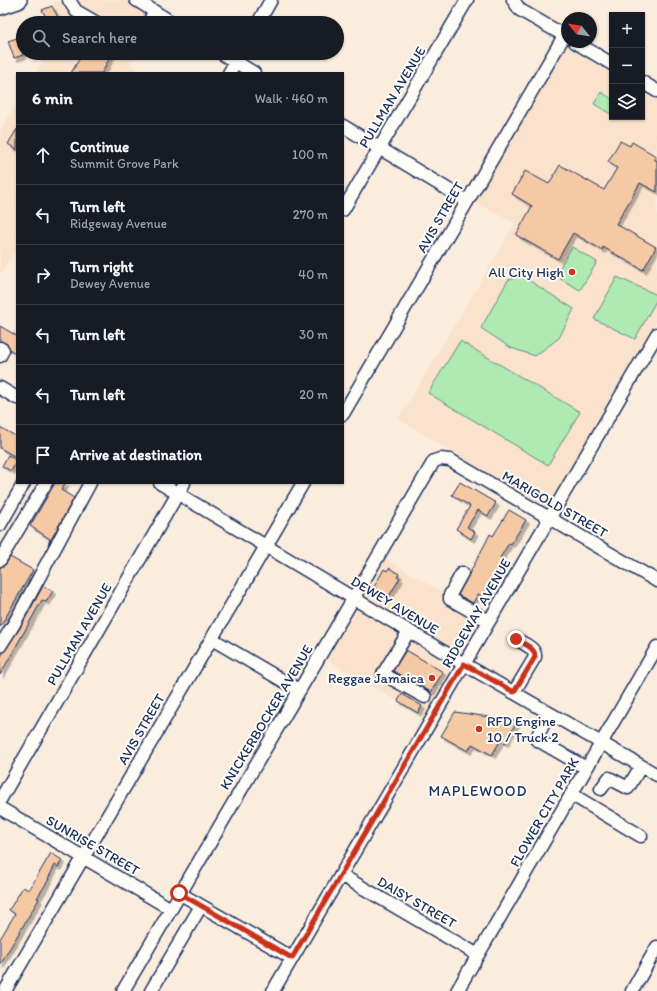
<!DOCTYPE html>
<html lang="en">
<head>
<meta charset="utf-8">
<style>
  body { margin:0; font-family:Itim,sans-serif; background:#20242c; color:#f1f3f6 }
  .controls { position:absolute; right:12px; top:12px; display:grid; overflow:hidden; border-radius:0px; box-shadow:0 1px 3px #0004 }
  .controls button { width:36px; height:36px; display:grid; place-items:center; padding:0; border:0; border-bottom:1px solid #363941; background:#171b24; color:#f1f3f6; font:20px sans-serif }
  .compass { position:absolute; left:561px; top:12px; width:36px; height:36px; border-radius:50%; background:#171b24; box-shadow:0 1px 3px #0004; rotate:300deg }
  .stop { position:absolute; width:12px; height:12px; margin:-9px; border:3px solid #c8321e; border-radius:50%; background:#fff }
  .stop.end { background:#c8321e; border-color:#fff; box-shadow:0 1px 4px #0008 }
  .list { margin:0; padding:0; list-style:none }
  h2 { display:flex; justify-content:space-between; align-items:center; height:52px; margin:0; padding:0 16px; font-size:17px }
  h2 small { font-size:13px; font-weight:400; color:#9ea1a6 }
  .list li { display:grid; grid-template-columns:26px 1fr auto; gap:12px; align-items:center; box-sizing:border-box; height:60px; padding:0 16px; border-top:1px solid #363941 }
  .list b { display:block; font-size:15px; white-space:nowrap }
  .list p { margin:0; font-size:13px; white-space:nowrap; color:#9ea1a6 }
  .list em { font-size:13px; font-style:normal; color:#9ea1a6 }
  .icon { flex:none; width:22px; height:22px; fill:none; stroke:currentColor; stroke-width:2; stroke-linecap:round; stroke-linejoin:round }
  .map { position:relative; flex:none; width:657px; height:991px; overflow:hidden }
  .search { position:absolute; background:#171b24; box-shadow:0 1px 3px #0004; left:16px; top:16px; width:328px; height:44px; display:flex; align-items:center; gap:10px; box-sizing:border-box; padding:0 14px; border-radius:22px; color:#9ea1a6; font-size:15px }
  .panel { position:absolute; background:#171b24; box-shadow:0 1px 3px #0004; left:16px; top:72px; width:328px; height:412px; border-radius:0px }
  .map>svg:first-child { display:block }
</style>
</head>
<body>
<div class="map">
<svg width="657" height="991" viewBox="0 0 657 991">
  <defs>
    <filter id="shadow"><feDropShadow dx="3.5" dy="3.5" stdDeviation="0" flood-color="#0004"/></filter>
  </defs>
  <rect width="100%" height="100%" fill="#fbedde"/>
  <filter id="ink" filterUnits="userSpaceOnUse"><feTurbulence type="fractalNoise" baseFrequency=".025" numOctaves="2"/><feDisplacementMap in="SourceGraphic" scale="8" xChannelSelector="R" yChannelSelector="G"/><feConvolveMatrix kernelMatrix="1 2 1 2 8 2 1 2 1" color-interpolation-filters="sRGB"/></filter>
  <g filter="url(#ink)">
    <path fill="#fae2cd" d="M63 0H124L157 20 155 23H62L54 3Z
      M567 45 612 71V117H642V88L657 97V320L547 509 398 419 515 224 475 202Z
      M47 53H137L130 65 143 73H35Z
      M17 103V254L14 252 0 275V131Z
      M379 555 490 620 431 721 319 655Z"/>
    <path fill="#aeeab1" stroke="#648c88" d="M601 92 612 99V115L594 104Z
      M572 247 597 262 580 290 555 276Z
      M522 276 574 309 559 338 535 356 511 348 481 328 508 280Z
      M617 277 655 294 657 299 635 339 594 319Z
      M460 341 580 412 548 465 428 393Z"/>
    <path fill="#f6c9a5" stroke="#1b2f5e" filter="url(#shadow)" d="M52 6 61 23H49L42 10Z
      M23 36V55L14 58 8 41Z
      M83 53H112L102 73H71Z
      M17 129V150L8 144Z
      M620 141 630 146 632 142 656 156 654 159 657 161V192L640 183 616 224 656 247 643 270 603 247 602 250 573 233 558 259 516 235 532 206 512 194 525 171 549 184 560 165 604 190 617 168 608 162Z
      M0 326 17 336V354L10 350 7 344 0 341Z
      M0 427 17 437V451L14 456 0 448Z
      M8 455 17 461 11 471 2 466Z
      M460 482 496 503 488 516 478 510 467 527 475 532 471 539 456 529 470 506 452 495Z
      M55 483H66L61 490 74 498 48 545 50 539 30 526Z
      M509 510 526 520 511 544 509 543 500 558 503 559 482 596 478 594 473 603 458 595 485 544 490 534 493 536Z
      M10 557 33 570 0 627V567L6 564Z
      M389 568 399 574 397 577 400 578 389 596 374 587 384 569 387 571Z
      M43 586 53 591 46 602 42 600 0 675V658L20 628Z
      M406 650 443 672 431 692 393 671Z
      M402 694 422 706 418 713 398 701Z
      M455 712 517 721 505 743 500 741 492 755 472 744 468 751 441 736Z
      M51 853 62 860 58 867 55 865 48 879H49L37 898 39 899 0 965V939L15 914 9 910 23 887 29 890Z"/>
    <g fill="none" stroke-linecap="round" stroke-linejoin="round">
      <defs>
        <path id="minor" d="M69 0 76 11 97 23
          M136 0 173 23
          M513 0 520 10 567 37
          M148 23 155 12
          M258 23 271 0
          M575 42 612 64
          M221 53 254 73
          M229 73 241 53
          M642 82 657 91
          M343 126 467 201
          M343 210 467 0
          M0 348 3 350 0 356
          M0 388 17 398
          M343 414 564 36
          M160 483 464 664 657 775
          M0 525 24 483
          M0 560 46 483
          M462 573 450 595V599L489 621
          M409 631 383 674 425 697
          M212 639 299 690
          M0 646 14 624 90 483
          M514 692 535 657C536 648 524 644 516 639
          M549 713 536 739 586 768
          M601 789 609 778 628 788 641 766
          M571 794 641 836
          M0 800 184 483
          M0 808 171 909
          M341 875 478 955
          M179 893 292 958
          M5 991 303 483
          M123 991 434 461 440 459 450 460 657 581
          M151 991 201 906
          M273 991 657 334
          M457 991 657 647
          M632 991 657 947"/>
        <path id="highway" d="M0 6 18 0"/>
      </defs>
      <use href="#minor" stroke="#1b2f5e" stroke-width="15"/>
      <use href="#highway" stroke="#1b2f5e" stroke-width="20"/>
      <use href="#minor" stroke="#fdfcf7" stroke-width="12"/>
      <use href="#highway" stroke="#fdfcf7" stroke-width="17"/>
    </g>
  </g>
  <g fill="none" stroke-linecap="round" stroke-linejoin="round" filter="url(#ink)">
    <path stroke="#c8321e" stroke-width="5" d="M179 893 292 958 464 664 514 692 535 657C536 648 524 644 516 639"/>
  </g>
  <g fill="#c8321e" stroke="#fdfcf7" stroke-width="1.5">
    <circle cx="572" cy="272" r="4"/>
    <circle cx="432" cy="678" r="4"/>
    <circle cx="479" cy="729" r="4"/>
  </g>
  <g text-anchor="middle" stroke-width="4" stroke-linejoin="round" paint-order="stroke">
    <g font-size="14" fill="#1b2f5e" stroke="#fdfcf7">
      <text transform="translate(392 97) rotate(-59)" y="5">PULLMAN AVENUE</text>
      <text transform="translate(440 217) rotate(-60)" y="5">AVIS STREET</text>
      <text transform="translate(555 504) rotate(30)" y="5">MARIGOLD STREET</text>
      <text transform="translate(395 605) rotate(31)" y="5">DEWEY AVENUE</text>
      <text transform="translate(476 613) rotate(-60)" y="5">RIDGEWAY AVENUE</text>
      <text transform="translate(79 634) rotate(-60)" y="5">PULLMAN AVENUE</text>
      <text transform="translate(266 717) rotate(-59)" y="5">KNICKERBOCKER AVENUE</text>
      <text transform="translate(141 729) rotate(-60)" y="5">AVIS STREET</text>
      <text transform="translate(544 812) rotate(-60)" y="5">FLOWER CITY PARK</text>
      <text transform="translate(93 845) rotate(30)" y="5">SUNRISE STREET</text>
      <text transform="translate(417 902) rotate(30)" y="5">DAISY STREET</text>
    </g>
    <g font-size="14" fill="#1b2f5e" stroke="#fdfcf7" text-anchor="end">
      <text x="564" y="277">All City High</text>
      <text x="424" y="683">Reggae Jamaica</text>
      <text x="487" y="726" text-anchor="start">RFD Engine<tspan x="487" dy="16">10 / Truck 2</tspan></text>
    </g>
    <g font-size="15" letter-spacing="1" fill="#1b2f5e" stroke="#fdfcf7">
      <text x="478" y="796">MAPLEWOOD</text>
    </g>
  </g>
</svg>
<div class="controls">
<button>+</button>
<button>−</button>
<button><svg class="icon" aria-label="layers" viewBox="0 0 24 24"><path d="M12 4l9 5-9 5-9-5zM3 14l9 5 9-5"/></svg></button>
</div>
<svg class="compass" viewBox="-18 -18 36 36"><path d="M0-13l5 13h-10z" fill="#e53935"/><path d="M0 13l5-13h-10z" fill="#9ea1a6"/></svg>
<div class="stop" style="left:179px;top:893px"></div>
<div class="stop end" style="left:516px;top:639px"></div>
<div class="search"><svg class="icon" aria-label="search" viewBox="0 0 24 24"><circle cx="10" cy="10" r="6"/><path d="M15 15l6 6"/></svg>Search here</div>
<section class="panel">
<h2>6 min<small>Walk · 460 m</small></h2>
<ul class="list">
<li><svg class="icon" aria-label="ahead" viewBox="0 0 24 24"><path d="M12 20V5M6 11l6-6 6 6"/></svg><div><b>Continue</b><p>Summit Grove Park</p></div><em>100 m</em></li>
<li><svg class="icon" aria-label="left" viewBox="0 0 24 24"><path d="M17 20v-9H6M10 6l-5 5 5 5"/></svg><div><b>Turn left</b><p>Ridgeway Avenue</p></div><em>270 m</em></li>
<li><svg class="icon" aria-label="right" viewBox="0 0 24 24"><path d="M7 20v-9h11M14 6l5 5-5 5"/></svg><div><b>Turn right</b><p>Dewey Avenue</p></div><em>40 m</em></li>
<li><svg class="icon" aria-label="left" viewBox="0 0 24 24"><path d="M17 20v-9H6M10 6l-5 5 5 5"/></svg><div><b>Turn left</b></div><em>30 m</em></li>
<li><svg class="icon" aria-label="left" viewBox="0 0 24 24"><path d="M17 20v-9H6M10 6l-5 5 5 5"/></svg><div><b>Turn left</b></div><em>20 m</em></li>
<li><svg class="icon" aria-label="arrive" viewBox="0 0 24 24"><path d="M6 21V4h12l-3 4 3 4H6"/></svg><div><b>Arrive at destination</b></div></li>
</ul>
</section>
</div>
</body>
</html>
